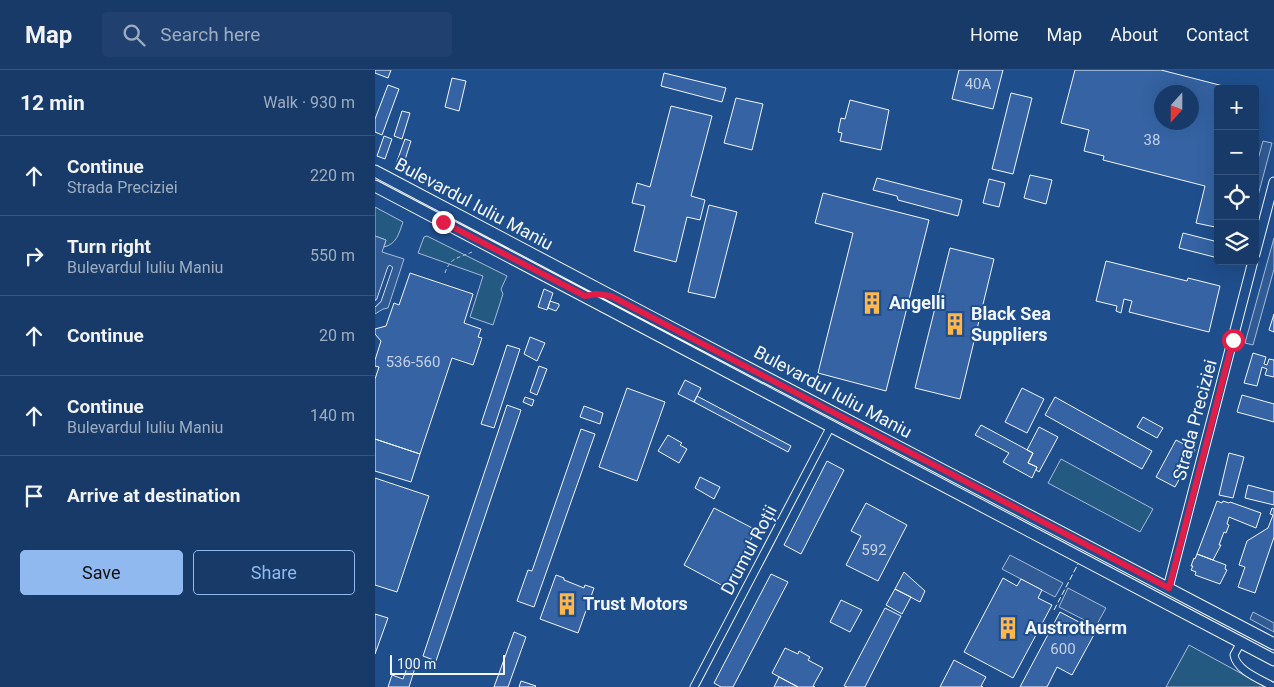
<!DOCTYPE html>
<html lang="en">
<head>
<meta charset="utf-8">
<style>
  body { margin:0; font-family:Roboto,sans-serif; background:#20416f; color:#f1f3f6 }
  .controls { position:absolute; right:15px; top:15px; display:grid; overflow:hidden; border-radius:5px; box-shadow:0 5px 20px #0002 }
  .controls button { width:45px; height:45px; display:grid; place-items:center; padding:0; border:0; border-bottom:1px solid #36547d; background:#173a69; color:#f1f3f6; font:25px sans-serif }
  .compass { position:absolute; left:779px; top:15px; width:45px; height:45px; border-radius:50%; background:#173a69; box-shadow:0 5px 20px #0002; rotate:201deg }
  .scale { position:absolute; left:15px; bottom:12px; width:115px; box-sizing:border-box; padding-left:5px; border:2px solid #f2f6ff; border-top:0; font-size:14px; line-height:18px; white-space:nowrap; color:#f2f6ff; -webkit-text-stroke:4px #1f4e8c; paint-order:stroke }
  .stop { position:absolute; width:15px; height:15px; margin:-11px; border:4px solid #e11d48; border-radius:50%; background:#fff }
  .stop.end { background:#e11d48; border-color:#fff; box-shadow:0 1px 5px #0008 }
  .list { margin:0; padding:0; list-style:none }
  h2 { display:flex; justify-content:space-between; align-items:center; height:65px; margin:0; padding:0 20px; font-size:21px }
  h2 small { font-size:16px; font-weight:400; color:#9eadc0 }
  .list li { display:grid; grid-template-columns:32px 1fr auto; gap:15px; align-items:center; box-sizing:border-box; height:80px; padding:0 20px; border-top:1px solid #36547d }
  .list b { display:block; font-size:19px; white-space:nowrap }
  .list p { margin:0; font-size:16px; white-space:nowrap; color:#9eadc0 }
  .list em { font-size:16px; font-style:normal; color:#9eadc0 }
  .actions { display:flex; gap:10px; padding:15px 20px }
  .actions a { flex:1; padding:11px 0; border:1px solid #90b9f0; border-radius:5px; text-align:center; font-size:18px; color:#90b9f0 }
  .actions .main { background:#90b9f0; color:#111 }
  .icon { flex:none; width:28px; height:28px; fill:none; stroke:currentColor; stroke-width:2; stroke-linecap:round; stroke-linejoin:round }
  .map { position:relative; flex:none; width:899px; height:617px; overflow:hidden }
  header { display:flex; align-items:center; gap:30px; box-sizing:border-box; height:70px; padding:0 25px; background:#173a69; border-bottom:1px solid #36547d }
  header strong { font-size:24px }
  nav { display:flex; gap:28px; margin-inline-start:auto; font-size:18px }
  .search { width:350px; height:45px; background:#20416f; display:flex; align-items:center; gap:12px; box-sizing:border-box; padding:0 18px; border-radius:5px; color:#9eadc0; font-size:19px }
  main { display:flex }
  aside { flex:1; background:#173a69 }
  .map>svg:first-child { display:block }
</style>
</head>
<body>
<header>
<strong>Map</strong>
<div class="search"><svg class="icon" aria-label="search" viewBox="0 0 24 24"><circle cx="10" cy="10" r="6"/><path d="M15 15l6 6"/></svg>Search here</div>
<nav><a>Home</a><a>Map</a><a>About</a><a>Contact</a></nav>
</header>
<main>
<aside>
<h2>12 min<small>Walk · 930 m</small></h2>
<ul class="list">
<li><svg class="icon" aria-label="ahead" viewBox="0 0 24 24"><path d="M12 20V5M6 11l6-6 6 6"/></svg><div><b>Continue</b><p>Strada Preciziei</p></div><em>220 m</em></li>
<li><svg class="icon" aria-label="right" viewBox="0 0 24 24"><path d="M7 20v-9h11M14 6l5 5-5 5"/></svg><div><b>Turn right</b><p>Bulevardul Iuliu Maniu</p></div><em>550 m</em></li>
<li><svg class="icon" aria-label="ahead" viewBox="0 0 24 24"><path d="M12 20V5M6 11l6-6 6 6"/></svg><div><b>Continue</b></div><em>20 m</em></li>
<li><svg class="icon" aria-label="ahead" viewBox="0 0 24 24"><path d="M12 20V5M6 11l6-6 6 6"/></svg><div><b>Continue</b><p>Bulevardul Iuliu Maniu</p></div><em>140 m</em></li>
<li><svg class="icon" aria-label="arrive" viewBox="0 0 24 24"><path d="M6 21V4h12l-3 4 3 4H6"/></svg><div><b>Arrive at destination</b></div></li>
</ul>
<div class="actions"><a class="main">Save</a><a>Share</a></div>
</aside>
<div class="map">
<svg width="899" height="617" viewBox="0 0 899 617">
  <rect width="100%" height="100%" fill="#1f4e8c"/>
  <path fill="#245a82" stroke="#a8bbd7" d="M0 137 28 152C24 163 22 174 9 177L11 170 0 166Z
    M52 166 132 206 126 219 128 224 118 255 95 247 108 206 43 183 49 167Z
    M686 389 778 439 765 462 673 413Z
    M814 575 891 617H791Z"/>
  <path fill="#305b95" stroke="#a8bbd7" d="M888 71 897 73 880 137V100Z
    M0 166 11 170 7 182 29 189 13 238 8 239 0 244Z
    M899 168V199L878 275 870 273Z
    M635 485 688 513 680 527 627 499Z
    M693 518 731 538 721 556 684 537Z
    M878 542 899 553V562L875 549Z"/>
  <path fill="#3563a3" stroke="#f2f6ff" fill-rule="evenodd" d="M0 0H16L13 8 0 3Z
    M584 0H628L618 39 577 29Z
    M700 0H786L860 19H843V146L840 157 821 153 830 116 728 90 729 86 709 81 714 60 686 53ZM786 22H816V52H786Z
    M289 3 351 18 347 32 286 16Z
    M77 8 91 11 84 41 70 37Z
    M13 15 24 19 7 65 0 62V49Z
    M636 23 657 28 638 104 617 99Z
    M361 28 388 34 377 80 349 73Z
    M475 30 514 40 506 80 465 71 467 63 463 62 466 48 470 49Z
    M296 36 337 46 316 126 330 130 325 150 312 147 301 192 259 181 270 136 257 133 262 113 275 117Z
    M27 41 35 43 27 69 19 66Z
    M9 66 17 69 10 89 2 86Z
    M30 69 36 71 28 96 21 94Z
    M655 105 677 110 671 134 649 128Z
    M502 108 587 130 583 146 523 130 522 126 498 120Z
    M614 109 630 113 624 137 608 133Z
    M448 123 554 150 511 321 443 303 478 163 440 153Z
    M334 135 362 142 340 228 313 222Z
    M808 163 843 172V188L804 178Z
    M575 178 619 189 585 329 540 318Z
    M731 191 812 211 813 208 845 216 834 262 754 242 757 231 749 229 746 243 741 241 742 236 721 231Z
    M35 203 98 224 89 253 106 259 103 267 107 268 98 295 77 288 45 384 0 369V309L4 297 0 296V290L6 271 0 264V259L11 256 19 233 24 235Z
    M169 219 178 223 172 240 163 237Z
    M175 231 184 234V236L181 241 173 238Z
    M899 244V262L894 260Z
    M155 267 170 273 162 291 149 284Z
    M132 275 145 279 119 358 106 354Z
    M878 283 891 287 889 294 892 295 894 289 899 290V307L890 305 892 299 887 297 882 316 869 313Z
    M164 296 172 299 162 325 155 322Z
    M310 310 326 318 319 332 303 324Z
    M252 318 290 332 262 411 224 397Z
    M647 318 669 329 652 363 630 352Z
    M867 325 899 334V352L862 342Z
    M322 326 416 376 413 382 319 332Z
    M150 327 159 330 157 336 148 332Z
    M680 327 777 381 767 399 670 345Z
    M132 335 146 340 61 591 48 586Z
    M209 336 228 343 225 354 205 347Z
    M768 347 788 358 782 368 762 357Z
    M606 355 658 383 653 393 662 397 657 408 628 392 634 383 600 365Z
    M664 357 683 367 664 402 661 400 662 397 653 393 658 383 652 380Z
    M206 359 220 364 159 537 142 531 153 500 157 501Z
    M293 365 307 373 305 375 312 379 304 393 283 381Z
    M0 369 45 384 36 412 0 401Z
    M801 370 820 380 800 417 781 407Z
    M854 383 869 387 858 428 844 425Z
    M452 391 469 400 426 484 409 475Z
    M325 407 345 417 339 429 320 418Z
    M0 408 54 426 22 522 0 515Z
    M873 415 899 422V435L870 428Z
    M842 431 847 433 848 431 854 433 855 432 886 443 881 458 854 447 852 454 854 455 851 463 849 462 844 475H846L838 490 822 484Z
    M491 433 532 455 503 511 471 495 486 466 476 461Z
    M339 438 381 460 350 517 309 495Z
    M897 438 899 439V467L880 523 863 517 870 497 864 495 872 471 893 458 898 445 895 444Z
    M822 484 851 495 850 499 852 500 845 514 820 505 821 502 816 500 818 496H816L819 488 820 489Z
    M529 502 550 521 545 532 520 519Z
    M396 504 413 512 358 617H346L339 613Z
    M181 505 189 508V510L209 518 210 515 219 518 203 563 165 549Z
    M628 508 642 516 646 509 667 520 663 528 677 535 638 608 589 582Z
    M520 519 536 527 527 544 511 535Z
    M466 530 487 540 475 562 455 552Z
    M510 538 526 546 490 617H472L469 616Z
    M685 542 721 561 697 605 682 597 672 617H645Z
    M0 544 13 548 0 584Z
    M139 562 151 567 133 617H119Z
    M410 578 423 584 424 581 435 587 433 590 448 598 438 616 440 617H423L397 603Z
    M579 590 611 607 606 616 608 617H565Z
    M33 595 40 598 34 617H13L17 605 28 609Z
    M404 607 423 617H399Z
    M146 611 161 616 160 617H144Z"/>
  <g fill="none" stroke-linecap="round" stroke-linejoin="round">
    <defs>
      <path id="service" d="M0 234 4 230 15 198"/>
      <path id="minor" d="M866 572 859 585C862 601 885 609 899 617
        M319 617 456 356"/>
      <path id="tertiary" d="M880 184 899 112
        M793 518 878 191"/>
      <path id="primary" d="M0 101C299 260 600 416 899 574
        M0 116 899 590"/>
    </defs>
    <use href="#service" stroke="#f2f6ff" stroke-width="5.5"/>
    <use href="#minor" stroke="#f2f6ff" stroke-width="9"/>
    <use href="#tertiary" stroke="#f2f6ff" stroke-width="11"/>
    <use href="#primary" stroke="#f2f6ff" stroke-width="13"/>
    <path stroke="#b3c4dc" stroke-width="1" stroke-dasharray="4 2.5" stroke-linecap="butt" d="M70 203C75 187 84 188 97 182"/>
    <use href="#service" stroke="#1f4e8c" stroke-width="4"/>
    <use href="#minor" stroke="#1f4e8c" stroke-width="7"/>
    <use href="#tertiary" stroke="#1f4e8c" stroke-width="9"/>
    <use href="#primary" stroke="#1f4e8c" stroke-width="11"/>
    <path stroke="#f2f6ff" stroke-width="1" stroke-dasharray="6 2.5" stroke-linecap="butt" d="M679 540 703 494"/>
  </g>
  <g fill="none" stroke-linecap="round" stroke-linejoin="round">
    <path stroke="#e11d48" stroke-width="6" d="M68 152 210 226 221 224 236 226 794 518 858 270"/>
  </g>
  <defs>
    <symbol id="building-bare" viewBox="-9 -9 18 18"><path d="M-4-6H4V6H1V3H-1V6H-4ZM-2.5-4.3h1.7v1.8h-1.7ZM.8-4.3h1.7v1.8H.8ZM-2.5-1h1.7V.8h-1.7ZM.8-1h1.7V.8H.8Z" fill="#ffb74d" stroke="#1f4e8c" stroke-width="2.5" paint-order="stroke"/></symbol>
  </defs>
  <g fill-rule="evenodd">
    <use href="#building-bare" x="481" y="217" width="32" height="32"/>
    <use href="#building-bare" x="564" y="238" width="32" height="32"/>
    <use href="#building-bare" x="176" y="518" width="32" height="32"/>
    <use href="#building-bare" x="617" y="542" width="32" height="32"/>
  </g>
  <g text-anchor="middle" stroke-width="4" stroke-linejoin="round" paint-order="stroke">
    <g font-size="15" fill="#c3d1e8">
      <text x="603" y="19">40A</text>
      <text x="777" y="75">38</text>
      <text x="38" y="297">536-560</text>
      <text x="499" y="485">592</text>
      <text x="688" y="584">600</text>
    </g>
    <g font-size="18" fill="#f2f6ff" stroke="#1f4e8c">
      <text transform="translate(99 134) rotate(28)" y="6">Bulevardul Iuliu Maniu</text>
      <text transform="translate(458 322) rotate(28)" y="6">Bulevardul Iuliu Maniu</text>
      <text transform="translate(820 350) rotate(-75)" y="6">Strada Preciziei</text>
      <text transform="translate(374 480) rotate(-62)" y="6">Drumul Roții</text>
    </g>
    <g font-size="18" font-weight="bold" fill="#f2f6ff" stroke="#1f4e8c" text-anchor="start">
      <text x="514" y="239">Angelli</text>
      <text x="596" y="250">Black Sea<tspan x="596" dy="21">Suppliers</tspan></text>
      <text x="208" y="540">Trust Motors</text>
      <text x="650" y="564">Austrotherm</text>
    </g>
  </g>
</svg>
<div class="controls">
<button>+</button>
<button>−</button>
<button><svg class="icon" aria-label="locate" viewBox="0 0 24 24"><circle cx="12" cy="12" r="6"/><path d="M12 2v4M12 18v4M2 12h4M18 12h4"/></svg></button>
<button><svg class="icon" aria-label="layers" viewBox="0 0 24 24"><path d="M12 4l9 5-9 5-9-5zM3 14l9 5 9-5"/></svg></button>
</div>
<svg class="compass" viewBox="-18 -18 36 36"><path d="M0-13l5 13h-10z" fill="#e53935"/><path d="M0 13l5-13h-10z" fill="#9eadc0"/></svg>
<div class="scale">100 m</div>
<div class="stop" style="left:858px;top:270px"></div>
<div class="stop end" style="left:68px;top:152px"></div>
</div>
</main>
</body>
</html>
